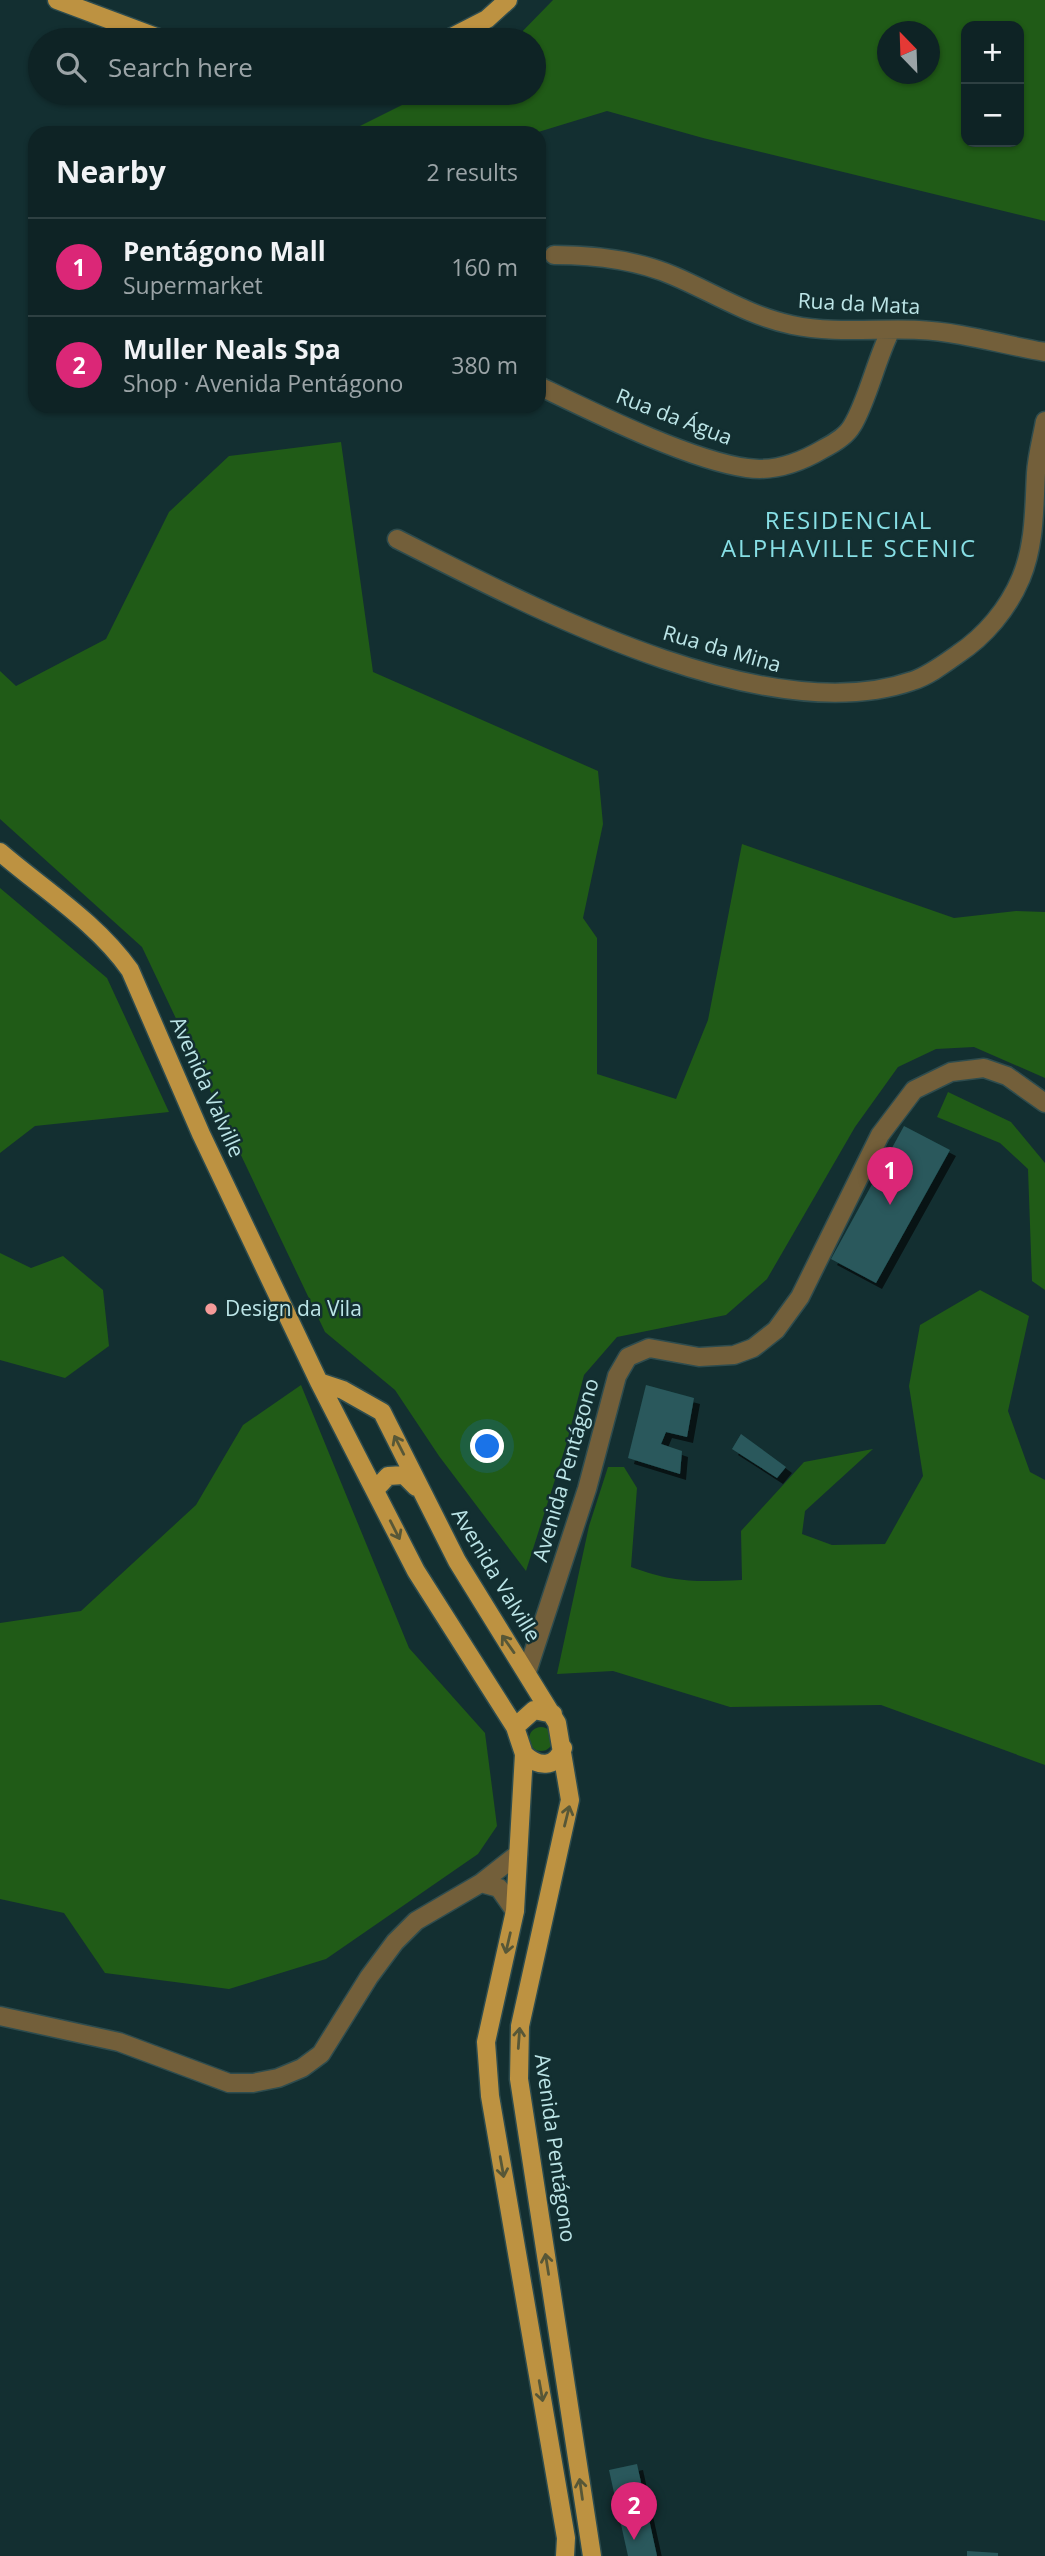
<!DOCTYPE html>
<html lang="en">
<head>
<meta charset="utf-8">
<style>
  body { margin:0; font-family:"Open Sans",sans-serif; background:#172b2d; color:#f1f3f6 }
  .controls { position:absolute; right:21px; top:21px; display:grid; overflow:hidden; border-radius:14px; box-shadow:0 2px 5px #0004 }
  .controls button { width:63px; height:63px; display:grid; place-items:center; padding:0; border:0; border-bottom:2px solid #2e4042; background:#0e2325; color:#f1f3f6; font:35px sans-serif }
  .compass { position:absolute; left:877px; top:21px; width:63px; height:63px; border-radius:50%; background:#0e2325; box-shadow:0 2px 5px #0004; rotate:337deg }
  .you { position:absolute; left:488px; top:1447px; width:24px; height:24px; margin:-18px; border:5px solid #fff; border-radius:50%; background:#1a73e8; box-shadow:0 0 0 10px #1a73e833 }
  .badge { display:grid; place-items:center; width:46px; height:46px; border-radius:50%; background:#db2777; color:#fff; font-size:23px; font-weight:700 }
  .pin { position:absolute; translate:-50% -58px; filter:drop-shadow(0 2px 4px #0008) }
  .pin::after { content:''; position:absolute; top:37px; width:24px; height:21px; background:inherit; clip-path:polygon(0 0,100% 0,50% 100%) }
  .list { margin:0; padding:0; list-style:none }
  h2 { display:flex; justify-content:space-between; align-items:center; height:91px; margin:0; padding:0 28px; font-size:30px }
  h2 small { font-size:23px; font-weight:400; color:#9ba4a7 }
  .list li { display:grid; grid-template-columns:46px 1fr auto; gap:21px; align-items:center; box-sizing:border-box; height:98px; padding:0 28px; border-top:2px solid #2e4042 }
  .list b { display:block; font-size:26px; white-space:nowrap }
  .list p { margin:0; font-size:23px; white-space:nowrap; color:#9ba4a7 }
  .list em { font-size:23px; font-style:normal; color:#9ba4a7 }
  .icon { flex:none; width:38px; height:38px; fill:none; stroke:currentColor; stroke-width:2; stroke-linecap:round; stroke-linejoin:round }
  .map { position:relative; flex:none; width:1045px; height:2556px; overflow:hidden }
  .search { position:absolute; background:#0e2325; box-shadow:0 2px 5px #0004; left:28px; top:28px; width:518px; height:77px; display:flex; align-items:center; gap:18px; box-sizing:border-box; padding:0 24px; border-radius:38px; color:#9ba4a7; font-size:26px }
  .panel { position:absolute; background:#0e2325; box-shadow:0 2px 5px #0004; left:28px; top:126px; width:518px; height:287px; border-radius:21px }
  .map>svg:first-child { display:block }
</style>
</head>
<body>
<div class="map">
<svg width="1045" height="2556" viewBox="0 0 1045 2556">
  <defs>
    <filter id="shadow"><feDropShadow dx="6" dy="6" stdDeviation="0" flood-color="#0009"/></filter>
  </defs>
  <rect width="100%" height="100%" fill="#132f31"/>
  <path fill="#205b17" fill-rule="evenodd" d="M553 0H1045V221L703 138 607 111 535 133H376L360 126 426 93H534V40H514ZM1019 26V142H966V26ZM888 32H930V74H888Z
    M341 442 373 672 598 771 603 824 583 918 597 938V1074L676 1099 708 1020 742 844 954 918 1016 911 1045 912V1078L974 1047 936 1049 898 1067 855 1127 767 1279 726 1315 617 1337 584 1375 566 1445 526 1571 439 1456 395 1390 325 1332 142 947 0 819V671L16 686 106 639 169 512 229 456Z
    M0 888 107 978 169 1112 35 1126 0 1153Z
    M948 1092 1011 1122 1045 1163V1290L1032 1281 1028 1169 1000 1143 937 1117Z
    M0 1253 31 1268 63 1256 103 1290 109 1346 65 1378 0 1360Z
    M980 1290 1029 1316 1008 1411 1030 1472 1045 1480V1765L881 1705 730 1707 613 1671 557 1674 589 1526 608 1467H624L637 1488 631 1567C675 1583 697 1582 742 1580L741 1531 804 1462 873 1449 805 1511 802 1534 832 1545 885 1544 923 1476 909 1386 920 1325Z
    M301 1385 409 1648 485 1733 497 1826 478 1854 326 1959 229 1989 105 1973 64 1913 0 1899V1623L81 1611 196 1505 243 1425Z
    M529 1739a12 12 0 1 1 24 0a12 12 0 1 1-24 0Z"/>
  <path fill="#29595c" filter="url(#shadow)" d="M904 1126 950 1150 876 1283 831 1259Z
    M646 1385 694 1398 687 1437 666 1432 661 1444 682 1451 680 1474 628 1458Z
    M741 1434 786 1467 777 1478 732 1449Z
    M637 2464 657 2556H628L609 2470Z
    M967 2551 998 2553V2556H967Z"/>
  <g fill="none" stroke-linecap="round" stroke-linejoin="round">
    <defs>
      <path id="minor" d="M554 255C595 255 637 260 674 276 714 293 749 316 792 325 834 334 877 328 919 330 962 332 1003 345 1045 352
        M539 386C593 412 689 460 747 468 774 472 801 462 823 449 833 444 847 435 852 426 867 402 876 360 890 332
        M397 539C528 605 765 732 912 681 928 676 944 664 958 654 985 636 1008 609 1021 578 1035 544 1034 509 1036 473 1037 456 1042 438 1045 421
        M527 1672 587 1489 617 1376 628 1357 649 1348 699 1357 734 1355 753 1348 776 1330 800 1297 880 1135 914 1090 951 1072 984 1068 1007 1076 1045 1103
        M481 1883 499 1888 515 1911
        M0 2016 119 2042 229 2083H253L278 2078 302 2068 321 2054 369 1977 395 1942 416 1921 481 1883 518 1854"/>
      <path id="major" d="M57 0 164 40
        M446 40 487 19 508 0
        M0 852C44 890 96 922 130 970L201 1134 319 1382 416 1571 515 1727 524 1754 515 1911 486 2042 490 2096 566 2538 565 2556
        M319 1382 343 1390 382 1412 457 1561 557 1723 570 1800 520 2026 519 2079 592 2556
        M375 1490 388 1476 404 1475 416 1487
        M515 1727 534 1710 553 1714
        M524 1754C538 1767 555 1769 563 1748"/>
    </defs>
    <use href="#minor" stroke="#2e4c4e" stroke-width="21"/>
    <use href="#major" stroke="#2e4c4e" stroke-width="21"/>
    <use href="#minor" stroke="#735f3a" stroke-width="18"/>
    <use href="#major" stroke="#bd9241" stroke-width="18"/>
  </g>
  <defs><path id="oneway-shaft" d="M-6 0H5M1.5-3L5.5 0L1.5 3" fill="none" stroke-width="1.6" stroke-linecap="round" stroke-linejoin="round" transform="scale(1.75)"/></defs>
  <g stroke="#575737">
    <use href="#oneway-shaft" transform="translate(399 1445) rotate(-117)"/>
    <use href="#oneway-shaft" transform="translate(395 1530) rotate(63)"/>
    <use href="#oneway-shaft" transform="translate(508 1644) rotate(-125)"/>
    <use href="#oneway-shaft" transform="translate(567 1816) rotate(-76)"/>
    <use href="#oneway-shaft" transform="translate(508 1943) rotate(103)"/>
    <use href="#oneway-shaft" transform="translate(519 2038) rotate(-86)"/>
    <use href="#oneway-shaft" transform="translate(502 2167) rotate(80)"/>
    <use href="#oneway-shaft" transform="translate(547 2264) rotate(-99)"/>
    <use href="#oneway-shaft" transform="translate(541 2391) rotate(80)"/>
    <use href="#oneway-shaft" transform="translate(581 2489) rotate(-98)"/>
  </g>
  <circle fill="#f59b99" stroke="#132f31" stroke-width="2.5" cx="211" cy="1309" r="7"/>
  <g text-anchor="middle" stroke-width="5" stroke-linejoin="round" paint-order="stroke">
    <g font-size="21" fill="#bce5e7" stroke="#132f31">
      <text transform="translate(859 304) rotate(3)" y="7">Rua da Mata</text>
      <text transform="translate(674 417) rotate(21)" y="7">Rua da Água</text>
      <text transform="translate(722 649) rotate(16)" y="7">Rua da Mina</text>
      <text transform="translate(207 1087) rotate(66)" y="7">Avenida Valville</text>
      <text transform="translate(566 1470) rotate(-74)" y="7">Avenida Pentágono</text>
      <text transform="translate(496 1575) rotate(59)" y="7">Avenida Valville</text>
      <text transform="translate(555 2148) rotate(82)" y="7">Avenida Pentágono</text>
    </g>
    <g font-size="21" fill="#bce5e7" stroke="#132f31" text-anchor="start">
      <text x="225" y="1316">Design da Vila</text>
    </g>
    <g font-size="24" letter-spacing="2" fill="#87dfe5" stroke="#132f31">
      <text x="849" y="529">RESIDENCIAL<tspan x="849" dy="28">ALPHAVILLE SCENIC</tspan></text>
    </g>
  </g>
</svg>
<div class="controls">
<button>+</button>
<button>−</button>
</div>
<svg class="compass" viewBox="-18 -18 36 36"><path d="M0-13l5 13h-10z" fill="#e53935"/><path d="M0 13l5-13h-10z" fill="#9ba4a7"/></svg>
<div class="you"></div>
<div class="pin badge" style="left:890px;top:1205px">1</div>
<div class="pin badge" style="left:634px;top:2540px">2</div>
<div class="search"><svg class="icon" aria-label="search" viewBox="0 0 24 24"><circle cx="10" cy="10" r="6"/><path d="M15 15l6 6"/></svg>Search here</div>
<section class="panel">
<h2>Nearby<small>2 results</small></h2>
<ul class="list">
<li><span class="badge">1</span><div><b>Pentágono Mall</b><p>Supermarket</p></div><em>160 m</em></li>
<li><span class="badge">2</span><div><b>Muller Neals Spa</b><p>Shop · Avenida Pentágono</p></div><em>380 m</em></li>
</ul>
</section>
</div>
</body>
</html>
